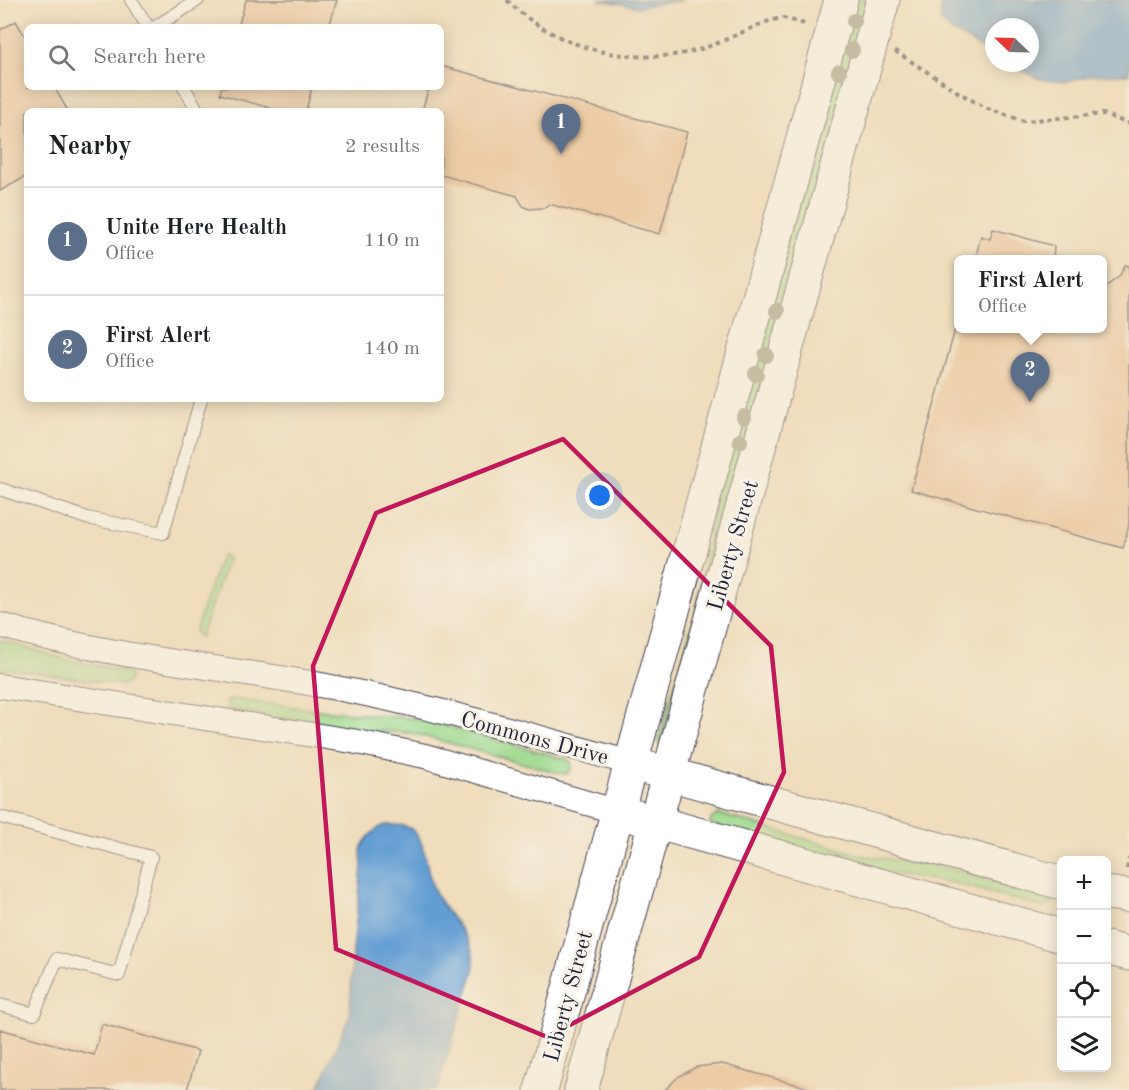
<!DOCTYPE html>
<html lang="en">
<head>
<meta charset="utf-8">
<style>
  body { margin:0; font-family:"Old Standard TT",serif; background:#f2f2f2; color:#202124 }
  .controls { position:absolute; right:18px; bottom:18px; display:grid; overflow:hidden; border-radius:9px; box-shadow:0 3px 15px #0003 }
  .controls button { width:54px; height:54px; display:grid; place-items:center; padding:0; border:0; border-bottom:2px solid #e0e0e0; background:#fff; color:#202124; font:30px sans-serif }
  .compass { position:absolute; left:985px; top:18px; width:54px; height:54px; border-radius:50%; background:#fff; box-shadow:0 3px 15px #0003; rotate:293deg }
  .you { position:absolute; left:600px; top:496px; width:21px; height:21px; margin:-15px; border:4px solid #fff; border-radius:50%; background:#1a73e8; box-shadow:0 0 0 9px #1a73e833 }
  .badge { display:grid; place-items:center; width:39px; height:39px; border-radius:50%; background:#1f6fb2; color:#fff; font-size:20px; font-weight:700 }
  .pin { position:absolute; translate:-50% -50px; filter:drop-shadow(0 2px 3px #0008) }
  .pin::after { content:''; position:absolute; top:32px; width:21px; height:18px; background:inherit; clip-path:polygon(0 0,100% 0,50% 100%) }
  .popup { position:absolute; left:954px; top:255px; width:153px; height:78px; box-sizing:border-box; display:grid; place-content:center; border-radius:9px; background:#fff; filter:drop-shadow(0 2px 4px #0005); font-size:20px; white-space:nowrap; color:#757577 }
  .popup b { font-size:22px; color:#202124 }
  .popup::after { content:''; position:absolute; left:50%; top:100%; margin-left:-12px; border:12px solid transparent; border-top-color:#fff }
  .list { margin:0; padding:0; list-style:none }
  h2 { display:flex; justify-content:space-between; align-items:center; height:78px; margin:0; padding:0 24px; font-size:26px }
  h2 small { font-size:20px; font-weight:400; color:#757577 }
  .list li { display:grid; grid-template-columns:39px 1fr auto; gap:18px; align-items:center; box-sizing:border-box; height:108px; padding:0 24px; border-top:2px solid #e0e0e0 }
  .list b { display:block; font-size:22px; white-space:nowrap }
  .list p { margin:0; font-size:20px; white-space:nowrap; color:#757577 }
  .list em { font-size:20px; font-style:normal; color:#757577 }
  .icon { flex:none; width:33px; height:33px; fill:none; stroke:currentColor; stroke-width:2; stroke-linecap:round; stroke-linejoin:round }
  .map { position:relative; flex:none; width:1129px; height:1090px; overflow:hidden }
  .search { position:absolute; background:#fff; box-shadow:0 3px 15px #0003; left:24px; top:24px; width:420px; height:66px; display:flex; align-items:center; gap:15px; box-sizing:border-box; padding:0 21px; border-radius:9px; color:#757577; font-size:22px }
  .panel { position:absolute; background:#fff; box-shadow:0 3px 15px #0003; left:24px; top:108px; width:420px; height:294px; border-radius:9px }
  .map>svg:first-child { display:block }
</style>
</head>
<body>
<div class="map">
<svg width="1129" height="1090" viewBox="0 0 1129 1090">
  <rect width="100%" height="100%" fill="#f7f3e8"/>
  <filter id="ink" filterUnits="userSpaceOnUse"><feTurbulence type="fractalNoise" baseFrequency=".0167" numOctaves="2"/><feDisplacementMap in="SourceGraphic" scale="12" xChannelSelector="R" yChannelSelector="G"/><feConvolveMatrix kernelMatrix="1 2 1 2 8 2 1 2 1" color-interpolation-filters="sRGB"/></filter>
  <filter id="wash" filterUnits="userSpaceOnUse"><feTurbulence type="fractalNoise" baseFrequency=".008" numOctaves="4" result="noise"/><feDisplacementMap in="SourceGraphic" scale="24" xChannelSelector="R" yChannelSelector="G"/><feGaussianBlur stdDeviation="1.35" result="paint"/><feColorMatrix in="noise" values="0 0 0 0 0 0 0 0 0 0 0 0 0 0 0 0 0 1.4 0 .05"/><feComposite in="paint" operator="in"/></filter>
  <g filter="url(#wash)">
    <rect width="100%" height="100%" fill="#efddbb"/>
    <path fill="#9dd98d" stroke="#607e64" stroke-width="1.5" d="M852 0H871L660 746 658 742 698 603 719 478Z
      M224 555 228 559 200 638 195 632 221 556Z
      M0 640 65 659 123 671 130 675 129 682 123 685 0 668Z
      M231 699 328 711 421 719 566 759 571 762V769L567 774 559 773 412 733 354 730 231 710 227 708V701Z
      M719 814 865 856 935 865 1052 896V903L1042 907 953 883 859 869 710 824 711 819Z"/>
    <path fill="#649ed3" stroke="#436087" stroke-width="1.5" d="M598 0H684L638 7Z
      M941 0H1129V74L1092 75 1068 82 1050 81 1037 78 1009 63H1030V27H994V55L951 31 941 21Z
      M386 825C396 825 410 824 416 834 428 849 426 875 435 892 448 920 476 936 474 970L437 1090H318L350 1015 352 960 362 867C362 862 361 856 361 852 361 842 377 826 386 825Z"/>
    <g id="blocks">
      <path fill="#eab689" d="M246 0H337L329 27H238Z
        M16 21 27 40V87H54L68 111H27V176L0 191V30Z
        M441 66 687 132 660 234 549 204 543 208 529 209 523 206 517 196 441 175V111H422L429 87H441Z
        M222 87H312L306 111H281L220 94Z
        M993 229 1054 246 1053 260H975L981 236 990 239Z
        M1125 265 1129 266V525L1123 548 911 490 957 322 958 328H1102V289L1119 277Z
        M102 1024 198 1051 187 1090H0V1029L94 1055Z
        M722 1064 813 1089V1090H665L678 1077 696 1067Z"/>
    </g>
  </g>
  <g filter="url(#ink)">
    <use href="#blocks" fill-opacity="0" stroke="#413e4e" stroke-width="1.5"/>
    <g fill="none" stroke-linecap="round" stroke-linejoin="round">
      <defs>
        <path id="lane" d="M131 0 148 27
          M155 27 198 0
          M184 87 198 111
          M0 489 87 518 163 533 201 399
          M0 817 151 857 119 975 57 959 34 1014 0 1005"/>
        <path id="street" d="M0 625C109 658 220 666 331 687 433 706 531 736 631 763
          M0 686 352 741 425 756 618 812"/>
        <path id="secondary" d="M647 768 1062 883
          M633 816 1062 936
          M1106 893 1129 896
          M1106 948 1129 954
          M541 1090 841 0
          M581 1090 883 0"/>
      </defs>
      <use href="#lane" stroke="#413e4e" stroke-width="14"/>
      <use href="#street" stroke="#413e4e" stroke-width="26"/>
      <use href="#secondary" stroke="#413e4e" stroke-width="35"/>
      <path stroke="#413e4e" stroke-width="4" stroke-dasharray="4.5 4.5" stroke-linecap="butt" d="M507 0C554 48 629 67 694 51 721 44 746 29 772 20L784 18 808 25
        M895 51 961 94 988 109 1024 121 1104 114 1129 124
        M1127 869 1129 858"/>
      <use href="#lane" stroke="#fff" stroke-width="12"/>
      <use href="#street" stroke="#fff" stroke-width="24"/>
      <use href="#secondary" stroke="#fff" stroke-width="33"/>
    </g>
    <g fill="#939482">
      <circle cx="854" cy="21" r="8"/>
      <circle cx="852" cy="50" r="8"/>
      <circle cx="839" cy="72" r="8"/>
      <circle cx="777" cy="311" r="8"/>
      <circle cx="766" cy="355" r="8"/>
      <circle cx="756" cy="374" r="8"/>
      <circle cx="744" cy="417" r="8"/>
      <circle cx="740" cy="441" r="8"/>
    </g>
  </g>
  <path d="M0 0H1129V1090H0ZM563 439 771 646 784 772 699 957 547 1037 336 949 313 666 376 513Z" fill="#efddbb" fill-opacity=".55" fill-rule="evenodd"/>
  <path fill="none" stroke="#c2185b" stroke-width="4.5" stroke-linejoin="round" d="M563 439 771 646 784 772 699 957 547 1037 336 949 313 666 376 513Z"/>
  <g text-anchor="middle" stroke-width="6" stroke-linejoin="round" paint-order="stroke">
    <g font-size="22" fill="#22223b" stroke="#f7f3e8">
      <text transform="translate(732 545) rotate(-74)" y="8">Liberty Street</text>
      <text transform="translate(535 737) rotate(15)" y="8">Commons Drive</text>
      <text transform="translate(567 996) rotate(-75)" y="8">Liberty Street</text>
    </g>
  </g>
</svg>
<div class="controls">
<button>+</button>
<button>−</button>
<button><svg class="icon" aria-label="locate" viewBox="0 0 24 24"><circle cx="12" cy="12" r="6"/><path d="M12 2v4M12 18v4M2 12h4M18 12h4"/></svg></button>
<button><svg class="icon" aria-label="layers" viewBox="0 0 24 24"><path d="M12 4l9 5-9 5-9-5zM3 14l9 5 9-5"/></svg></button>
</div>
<svg class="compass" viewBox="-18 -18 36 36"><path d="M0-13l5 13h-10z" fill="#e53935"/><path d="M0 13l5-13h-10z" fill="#757577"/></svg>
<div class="you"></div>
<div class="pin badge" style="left:561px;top:154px;background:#5c6f8a">1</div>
<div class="pin badge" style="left:1030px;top:402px;background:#5c6f8a">2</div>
<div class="popup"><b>First Alert</b>Office</div>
<div class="search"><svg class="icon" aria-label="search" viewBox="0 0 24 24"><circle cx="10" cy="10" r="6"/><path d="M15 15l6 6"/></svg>Search here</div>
<section class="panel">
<h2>Nearby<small>2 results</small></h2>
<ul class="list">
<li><span class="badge" style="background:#5c6f8a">1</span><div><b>Unite Here Health</b><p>Office</p></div><em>110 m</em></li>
<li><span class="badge" style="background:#5c6f8a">2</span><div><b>First Alert</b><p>Office</p></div><em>140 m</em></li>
</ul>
</section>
</div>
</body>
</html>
